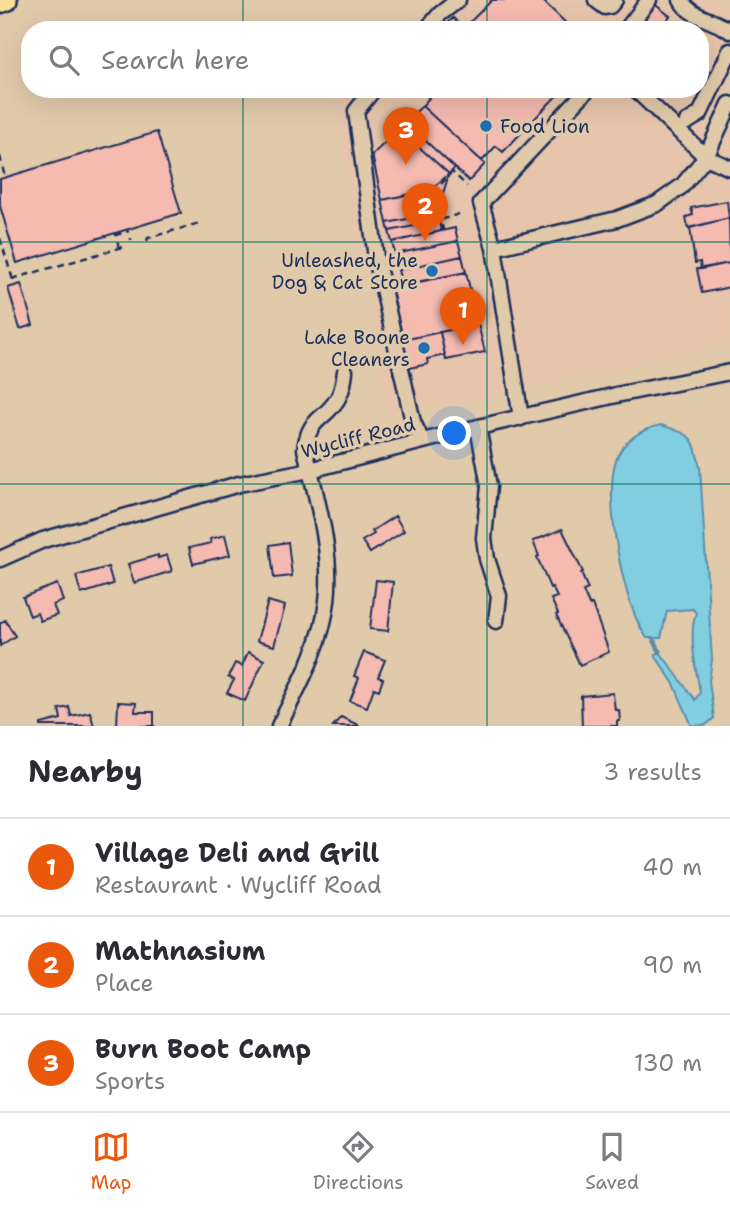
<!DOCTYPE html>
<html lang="en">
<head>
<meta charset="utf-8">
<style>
  body { margin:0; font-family:"Shantell Sans",sans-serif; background:#f2f2f3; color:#2b2b33 }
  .you { position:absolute; left:455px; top:434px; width:24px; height:24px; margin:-18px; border:5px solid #fff; border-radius:50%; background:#1a73e8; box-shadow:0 0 0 10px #1a73e833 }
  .badge { display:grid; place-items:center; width:46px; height:46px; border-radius:50%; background:#ea580c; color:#fff; font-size:23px; font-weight:700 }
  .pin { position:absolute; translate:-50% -58px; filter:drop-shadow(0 2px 4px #0008) }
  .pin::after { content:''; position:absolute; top:37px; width:24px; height:21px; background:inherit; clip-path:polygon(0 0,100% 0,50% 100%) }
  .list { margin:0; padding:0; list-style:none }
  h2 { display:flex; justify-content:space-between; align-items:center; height:91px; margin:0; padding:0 28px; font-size:30px }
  h2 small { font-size:23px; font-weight:400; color:#7c7c81 }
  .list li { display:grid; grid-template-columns:46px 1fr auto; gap:21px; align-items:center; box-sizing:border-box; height:98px; padding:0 28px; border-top:2px solid #e1e1e2 }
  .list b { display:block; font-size:26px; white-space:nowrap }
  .list p { margin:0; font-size:23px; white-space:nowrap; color:#7c7c81 }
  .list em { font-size:23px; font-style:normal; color:#7c7c81 }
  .icon { flex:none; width:38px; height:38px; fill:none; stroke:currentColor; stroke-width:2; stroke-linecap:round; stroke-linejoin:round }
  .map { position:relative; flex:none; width:730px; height:726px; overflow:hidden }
  .search { position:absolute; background:#fff; box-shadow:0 7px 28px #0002; left:21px; right:21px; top:21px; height:77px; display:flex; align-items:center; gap:18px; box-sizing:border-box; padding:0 24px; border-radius:28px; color:#7c7c81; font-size:26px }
  .sheet { height:385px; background:#fff }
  nav { display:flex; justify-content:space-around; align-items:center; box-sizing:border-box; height:98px; border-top:2px solid #e1e1e2; background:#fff; font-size:19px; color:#7c7c81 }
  nav a { display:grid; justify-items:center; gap:4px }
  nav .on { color:#ea580c }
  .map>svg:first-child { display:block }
</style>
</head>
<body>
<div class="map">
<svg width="730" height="726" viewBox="0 0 730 726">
  <rect width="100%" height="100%" fill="#e1caaa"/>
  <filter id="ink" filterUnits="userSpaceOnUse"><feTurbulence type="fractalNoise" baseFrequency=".0143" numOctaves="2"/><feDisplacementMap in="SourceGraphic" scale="14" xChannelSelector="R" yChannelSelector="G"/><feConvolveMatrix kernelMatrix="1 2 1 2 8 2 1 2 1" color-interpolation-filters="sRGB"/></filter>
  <g filter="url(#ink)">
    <path fill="#e7c5ac" d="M444 0H717L730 8V344L524 390 389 414 332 89H700V30H385L426 14Z"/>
    <path fill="#82cee1" stroke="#598ead" stroke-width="2" d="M661 425C693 436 693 434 700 468L712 660 709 681 714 718 706 725 692 726 674 684 655 655 660 652 695 700 700 692C696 670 688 634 696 613L693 609 667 611 661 638H647C623 607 603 497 616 460 623 440 642 429 661 425Z"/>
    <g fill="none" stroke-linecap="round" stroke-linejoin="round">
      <path stroke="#598ead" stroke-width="4.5" d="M654 640 660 652"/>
    </g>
    <path fill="#f5bab0" stroke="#1b2f5e" stroke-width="2" d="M492 0H542L573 30H442L453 18 464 28Z
      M653 3 670 16 662 26 666 29 637 30 642 24 639 22Z
      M421 89H563L503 152 496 146 482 161 422 106 429 98Z
      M422 106 485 164 469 181 405 122Z
      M405 122 455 168 449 174 399 129Z
      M399 129 449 174 430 190 382 200 372 155Z
      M157 132 181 213 17 263 0 206V179Z
      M449 174 437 213 430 190Z
      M430 190 437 213 387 223 382 200Z
      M727 201 729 218 688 228 686 217 693 215 691 208Z
      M437 213 439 221 389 231 387 223Z
      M729 218 730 263 701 269 700 262 695 263 690 228Z
      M439 221 441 231 392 242 389 231Z
      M455 228 458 241 395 254 392 242Z
      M458 241 462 256 398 270 395 254Z
      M462 256 466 272 402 285 398 270Z
      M730 263V287L702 293 697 269Z
      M466 272 478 324 403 340 391 288Z
      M21 284 33 325 20 329 8 288Z
      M478 324 485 352 446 360 440 332Z
      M440 332 445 355 427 359 428 364 409 368 403 340Z
      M395 516 404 531 370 553 362 541 374 534 372 531Z
      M562 529 583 572 581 573 588 589 583 591 589 605 592 604 609 652 580 665 556 615 558 614 551 599 557 597 552 587 550 588 537 557 539 556 533 541Z
      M225 535 230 555 193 564 189 548 211 543 210 539Z
      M288 542 292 576 274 578 270 545Z
      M158 555V558L167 555 172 571 134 583 128 564Z
      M108 567 113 584 81 594 76 576Z
      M376 580 393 582 388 631 370 629Z
      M57 584 63 601 53 605 57 615 40 621 37 613 30 616 23 597Z
      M268 601 285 606 274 646 257 641Z
      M5 620 15 636 0 646V623Z
      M248 652 264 660 245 701 227 693 234 680 228 677 235 663 242 666Z
      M364 652 385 660 378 677 383 679 379 690 374 688 367 707 350 701 359 678 354 676Z
      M613 693 615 710H619L620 721H617V726H582L581 696Z
      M118 702 136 703 135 712H154V726H117Z
      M69 707 71 716 90 712 94 726H41V724L61 719 59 709Z
      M341 717 360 726H333Z"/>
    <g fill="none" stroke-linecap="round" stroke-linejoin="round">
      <defs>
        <path id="minor" d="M596 0 605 7 610 6 615 0
          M681 0C690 18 716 20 730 31
          M426 30 440 14 458 0
          M626 30 649 0
          M374 89 356 111 376 258 413 422 422 441
          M635 89 706 157 730 168
          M687 122 700 114 730 51
          M494 248 481 203 588 89
          M521 418 494 248 617 219 657 204 682 186 706 157 730 104
          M478 427 489 486 484 538 487 559 499 596 496 621
          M0 559 43 540 239 484 310 470 470 429 621 394 730 372
          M279 726C298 687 322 646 327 601 333 550 316 498 305 449 309 416 325 421 338 398 343 389 344 380 345 371"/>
        <path id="highway" d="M0 2 6 0"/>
      </defs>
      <use href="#minor" stroke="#1b2f5e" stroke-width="19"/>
      <use href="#highway" stroke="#1b2f5e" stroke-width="26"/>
      <path stroke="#1b2f5e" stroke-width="2.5" stroke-dasharray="7 5" stroke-linecap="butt" d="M0 156 5 178
        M459 214 440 220 433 193 452 172 467 186
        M440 229H443L440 220
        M0 238 13 280
        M131 238V240
        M147 241 148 238 200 223
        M119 248 116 235 129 231
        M12 279 123 247"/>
      <use href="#minor" stroke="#e1caaa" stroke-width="14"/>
      <use href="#highway" stroke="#fadf96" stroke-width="21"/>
    </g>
  </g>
  <path fill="none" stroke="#0f766e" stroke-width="2" stroke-opacity="0.55" d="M243 0V30M487 0V30M243 89V726M487 89V726M0 242H730M0 484H730"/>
  <g fill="#1f6fb2" stroke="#e1caaa" stroke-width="2.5">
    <circle cx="486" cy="126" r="7"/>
    <circle cx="432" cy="271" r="7"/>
    <circle cx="424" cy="348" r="7"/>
  </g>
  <g text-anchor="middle" stroke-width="7" stroke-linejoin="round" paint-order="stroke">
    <g font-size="19" fill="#1b2f5e" stroke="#e1caaa" text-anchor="end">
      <text x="500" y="133" text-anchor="start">Food Lion</text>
      <text x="418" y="267">Unleashed, the<tspan x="418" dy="22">Dog &amp; Cat Store</tspan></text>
      <text x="410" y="344">Lake Boone<tspan x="410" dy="22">Cleaners</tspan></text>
    </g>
    <g font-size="19" fill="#1b2f5e" stroke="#e1caaa">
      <text transform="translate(358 437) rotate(-14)" y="7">Wycliff Road</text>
    </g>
  </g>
</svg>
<div class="you"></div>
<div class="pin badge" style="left:463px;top:345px">1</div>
<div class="pin badge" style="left:425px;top:241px">2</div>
<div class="pin badge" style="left:406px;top:165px">3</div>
<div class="search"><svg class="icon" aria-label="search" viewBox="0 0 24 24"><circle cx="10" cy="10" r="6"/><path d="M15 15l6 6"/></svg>Search here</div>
</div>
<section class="sheet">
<h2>Nearby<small>3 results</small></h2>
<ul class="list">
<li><span class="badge">1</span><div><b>Village Deli and Grill</b><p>Restaurant · Wycliff Road</p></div><em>40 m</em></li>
<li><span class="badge">2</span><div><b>Mathnasium</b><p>Place</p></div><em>90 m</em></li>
<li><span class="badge">3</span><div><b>Burn Boot Camp</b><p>Sports</p></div><em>130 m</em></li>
</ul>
</section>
<nav>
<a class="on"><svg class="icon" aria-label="map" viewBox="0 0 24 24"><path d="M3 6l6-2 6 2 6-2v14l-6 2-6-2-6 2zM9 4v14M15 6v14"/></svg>Map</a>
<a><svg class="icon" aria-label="directions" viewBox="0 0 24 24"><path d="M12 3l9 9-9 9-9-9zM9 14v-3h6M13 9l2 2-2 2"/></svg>Directions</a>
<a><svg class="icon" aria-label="saved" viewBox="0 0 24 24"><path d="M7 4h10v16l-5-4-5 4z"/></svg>Saved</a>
</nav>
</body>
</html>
